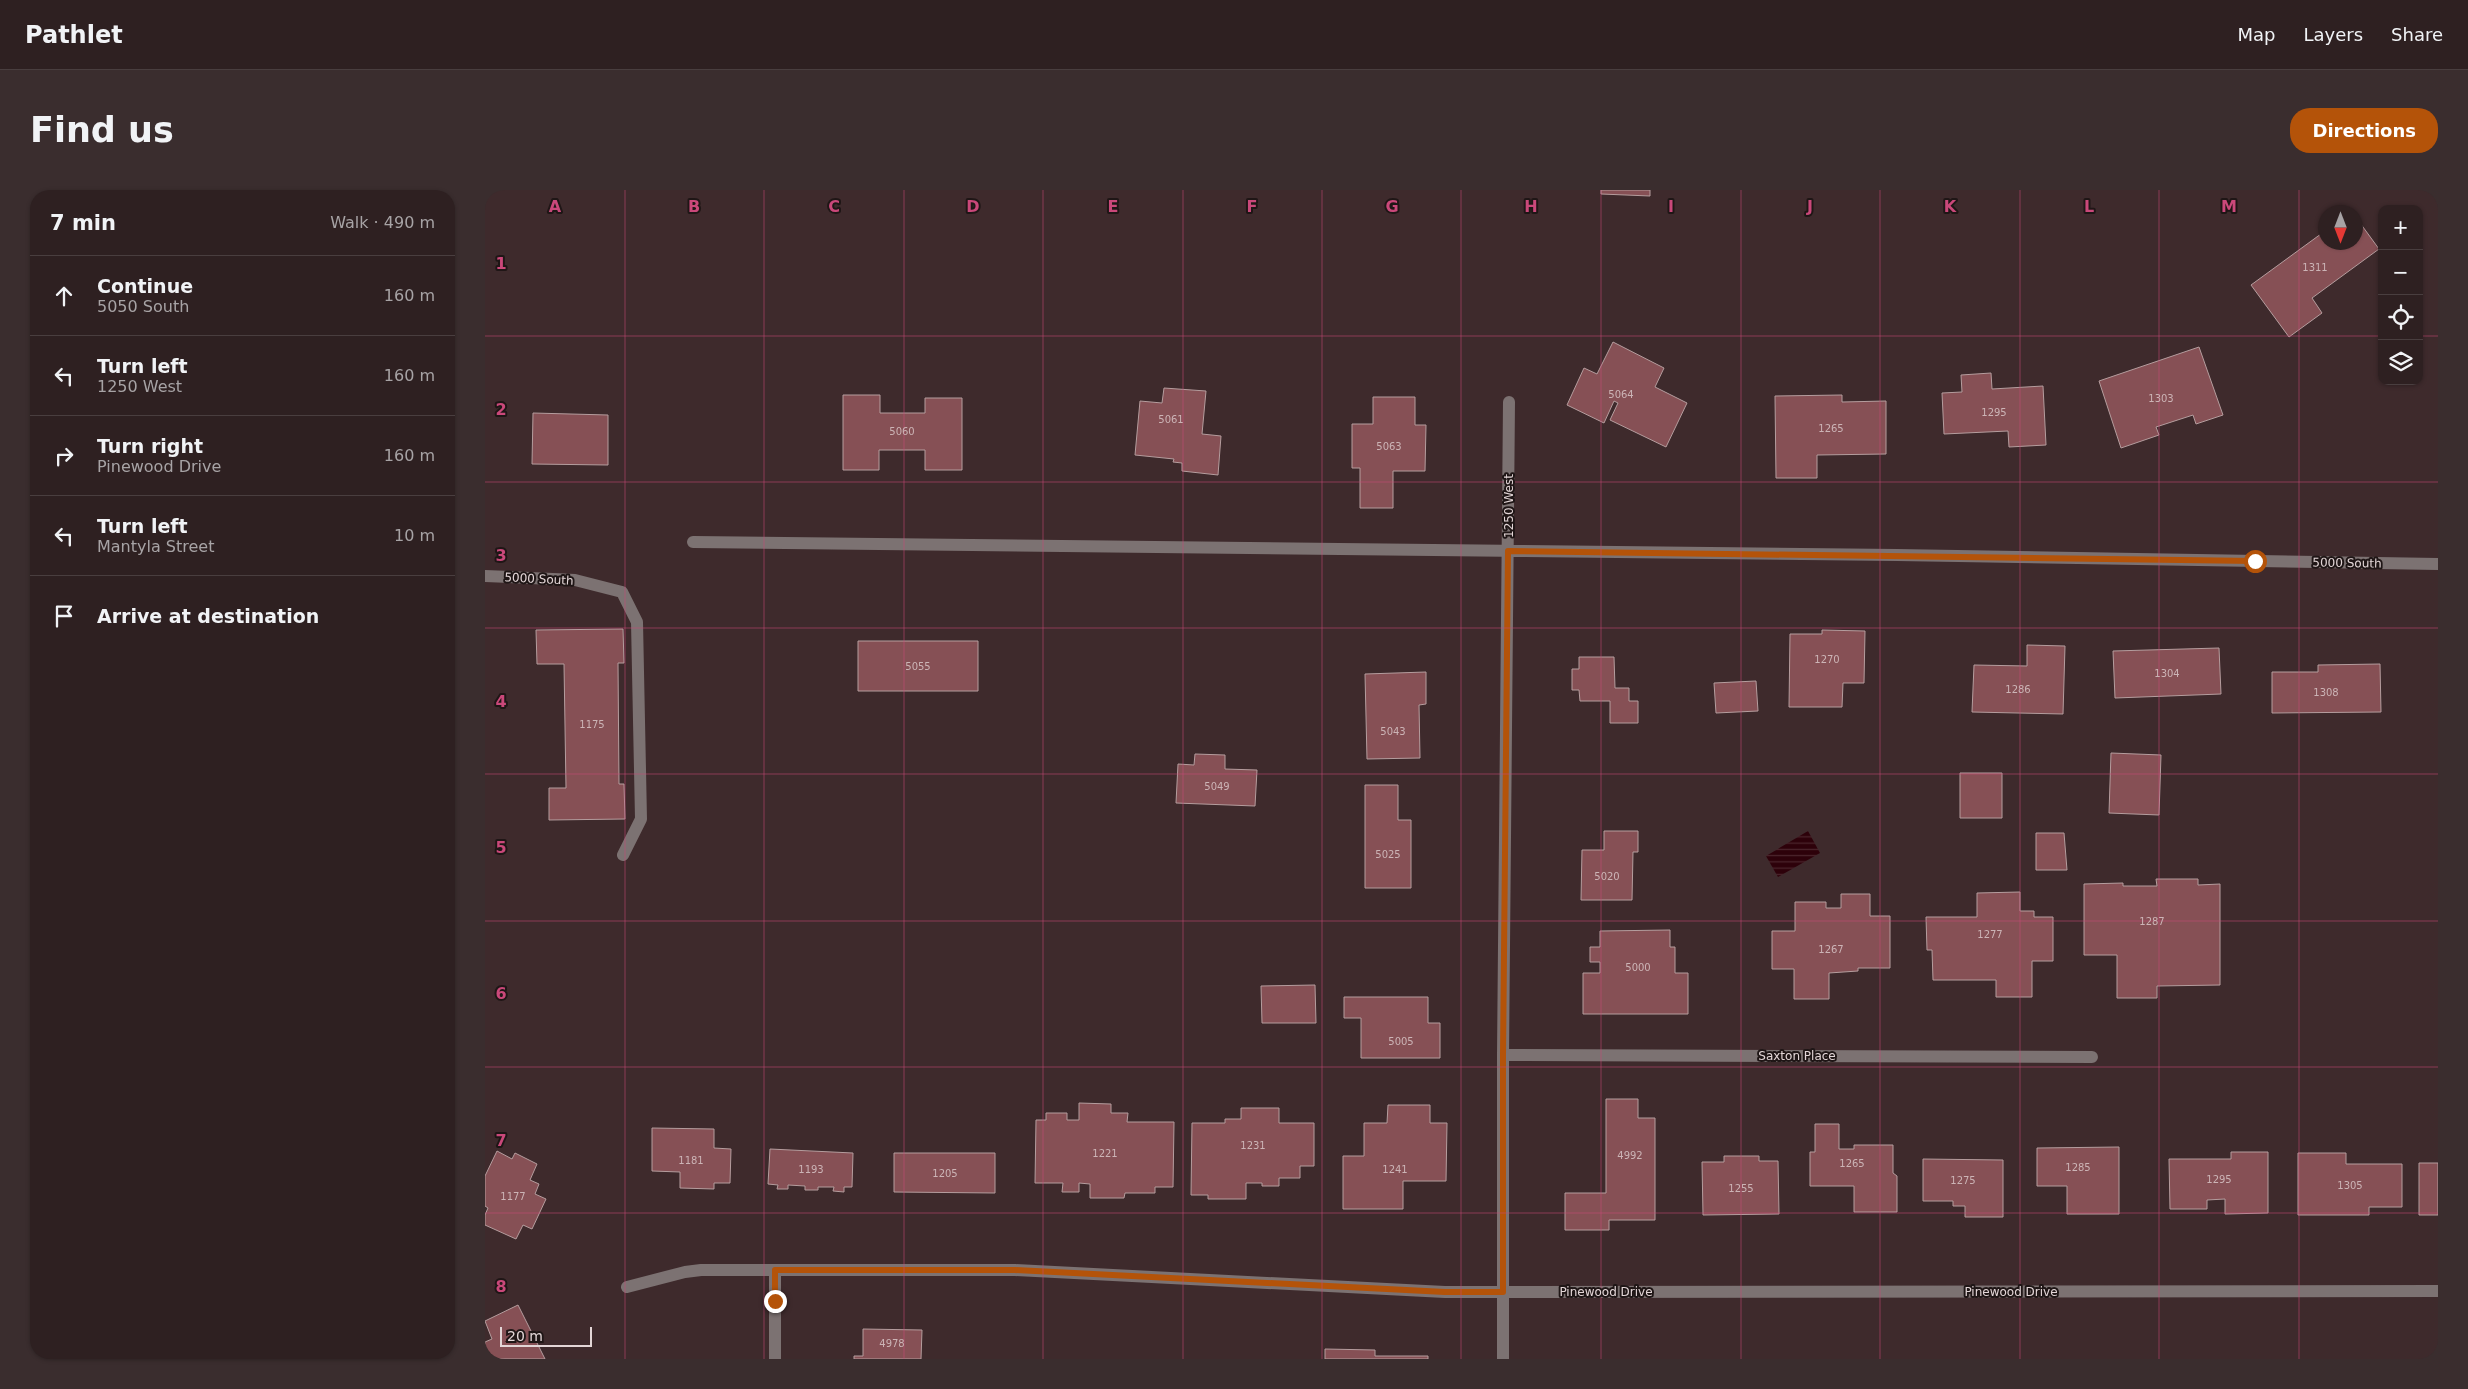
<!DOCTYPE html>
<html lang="en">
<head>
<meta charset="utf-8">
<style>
  body { margin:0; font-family:"DejaVu Sans",sans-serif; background:#3a2d2e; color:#f1f3f6 }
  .controls { position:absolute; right:15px; top:15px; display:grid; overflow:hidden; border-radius:10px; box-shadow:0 1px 4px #0004 }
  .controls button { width:45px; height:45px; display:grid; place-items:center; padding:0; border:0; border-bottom:1px solid #493e3f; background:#2e2021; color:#f1f3f6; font:25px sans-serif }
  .compass { position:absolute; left:1833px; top:15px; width:45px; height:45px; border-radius:50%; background:#2e2021; box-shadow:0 1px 4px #0004; rotate:180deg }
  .scale { position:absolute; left:15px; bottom:12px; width:92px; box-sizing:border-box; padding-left:5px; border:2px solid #e3d6d7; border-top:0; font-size:14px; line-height:18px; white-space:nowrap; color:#e3d6d7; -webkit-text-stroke:4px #1f1616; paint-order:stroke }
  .stop { position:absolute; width:15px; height:15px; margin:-11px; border:4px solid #b45309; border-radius:50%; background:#fff }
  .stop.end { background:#b45309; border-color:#fff; box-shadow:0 1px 5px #0008 }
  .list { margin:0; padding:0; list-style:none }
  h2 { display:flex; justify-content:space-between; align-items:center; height:65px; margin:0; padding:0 20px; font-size:21px }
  h2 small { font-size:16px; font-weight:400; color:#a7a3a5 }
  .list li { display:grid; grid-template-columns:32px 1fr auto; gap:15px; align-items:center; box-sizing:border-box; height:80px; padding:0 20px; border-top:1px solid #493e3f }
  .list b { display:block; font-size:19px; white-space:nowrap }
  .list p { margin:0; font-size:16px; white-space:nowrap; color:#a7a3a5 }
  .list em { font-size:16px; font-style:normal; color:#a7a3a5 }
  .icon { flex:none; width:28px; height:28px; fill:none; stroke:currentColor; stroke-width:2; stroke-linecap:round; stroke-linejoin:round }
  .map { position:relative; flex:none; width:1953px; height:1169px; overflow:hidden; border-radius:20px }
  header { display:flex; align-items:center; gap:30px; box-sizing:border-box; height:70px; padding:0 25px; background:#2e2021; border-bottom:1px solid #493e3f }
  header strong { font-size:24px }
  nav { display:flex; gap:28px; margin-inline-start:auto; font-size:18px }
  .intro { display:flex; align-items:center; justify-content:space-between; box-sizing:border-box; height:120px; padding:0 30px }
  h1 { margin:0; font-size:35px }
  .button { padding:12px 22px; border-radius:20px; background:#b45309; color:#fff; font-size:18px; font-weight:700 }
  main { display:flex; gap:30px; padding:0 30px }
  aside { flex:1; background:#2e2021; border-radius:20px; box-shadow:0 1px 4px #0004 }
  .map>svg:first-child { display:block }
</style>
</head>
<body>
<header>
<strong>Pathlet</strong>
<nav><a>Map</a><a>Layers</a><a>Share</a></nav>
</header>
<div class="intro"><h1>Find us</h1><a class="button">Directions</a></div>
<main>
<aside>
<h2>7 min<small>Walk · 490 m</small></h2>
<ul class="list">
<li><svg class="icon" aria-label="ahead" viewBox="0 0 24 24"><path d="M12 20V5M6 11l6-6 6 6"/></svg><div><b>Continue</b><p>5050 South</p></div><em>160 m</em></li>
<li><svg class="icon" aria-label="left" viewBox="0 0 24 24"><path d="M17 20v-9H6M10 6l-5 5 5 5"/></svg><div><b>Turn left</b><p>1250 West</p></div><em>160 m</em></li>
<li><svg class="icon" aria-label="right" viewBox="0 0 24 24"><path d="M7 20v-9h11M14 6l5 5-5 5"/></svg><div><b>Turn right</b><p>Pinewood Drive</p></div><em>160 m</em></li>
<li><svg class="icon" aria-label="left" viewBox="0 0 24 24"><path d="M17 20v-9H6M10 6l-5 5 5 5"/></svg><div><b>Turn left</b><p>Mantyla Street</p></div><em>10 m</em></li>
<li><svg class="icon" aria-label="arrive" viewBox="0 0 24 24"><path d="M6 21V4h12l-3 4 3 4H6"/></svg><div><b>Arrive at destination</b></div></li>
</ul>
</aside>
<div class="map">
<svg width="1953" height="1169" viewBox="0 0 1953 1169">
  <defs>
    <pattern id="water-rules" width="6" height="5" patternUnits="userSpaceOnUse" patternTransform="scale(1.25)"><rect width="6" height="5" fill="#2d010a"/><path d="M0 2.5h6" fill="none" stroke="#4b252d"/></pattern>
  </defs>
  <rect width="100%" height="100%" fill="#3e2a2c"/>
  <path fill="url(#water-rules)" d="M1323 641 1335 663 1293 687 1281 666Z"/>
  <path fill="#865055" stroke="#b59d9e" d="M1116 0H1165V6L1116 4Z
    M1870 26 1894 59 1827 108 1837 123 1804 147 1766 95 1840 41V52H1870Z
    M1128 152 1179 178 1170 197 1202 213 1181 257 1125 230 1133 213 1129 211 1119 233 1082 215 1099 178 1112 184Z
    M1714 157 1738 225 1711 234 1708 225 1671 237 1674 245 1636 258 1614 191Z
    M1506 183 1507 199 1558 196 1561 255 1524 257 1523 241 1459 244 1457 203 1477 202 1476 185Z
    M679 198 721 201 717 244 736 246 733 285 697 281V273L688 272 689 269 650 265 655 211 677 213Z
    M358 205H395V223H440V208H477V280H440V260H394V280H358Z
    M1357 205V212L1401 211V264L1332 265V288H1291L1290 206Z
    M888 207H930V235H941L940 281H908V318H875V278H867V234H888Z
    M48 223 123 225V275L47 274Z
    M138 439 139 473H133L134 594H139L140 629 64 630V598H81L79 474H52L51 440Z
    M1337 440 1380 441 1379 493H1358L1357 517H1304L1305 444H1337Z
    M373 451H493V501H373Z
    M1542 455 1580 456 1578 524 1487 522 1489 475 1542 476Z
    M1734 458 1736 504 1630 508 1628 461Z
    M1094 467H1129L1130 498H1144V511H1153V533H1125V511H1095L1094 500H1087V479H1094Z
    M1895 474 1896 522 1787 523V482H1833V475Z
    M941 482V514L934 515 935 568 882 569 880 484Z
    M1271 491 1273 521 1231 523 1229 493Z
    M1626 563 1676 565 1674 625 1624 623Z
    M710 564 740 565V579L772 580 770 616 691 613 693 574 709 575Z
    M1475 583H1517V628H1475Z
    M880 595H913V630H926V698H880Z
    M1119 641H1153V662H1148L1147 710H1096L1097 660H1119Z
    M1551 643H1579L1582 680H1551Z
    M1671 689H1713V695L1735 694V795L1672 796V808H1632V765H1599V694L1638 693V696H1672Z
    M1535 702V721H1549V727H1568V771H1547V807H1511V790H1448L1447 760H1442L1441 727H1492V703Z
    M1356 704H1385V726H1405V778H1373V781L1344 783V809H1309V779H1287V741H1310V712H1341V718H1356Z
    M1185 740V757H1190V783H1203V824H1098V783H1115V772H1105V757H1115V741Z
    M830 795 831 833H777L776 796Z
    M859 807H943V833H955V868H876V828H859Z
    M1121 909H1153V928H1170V1030H1124V1040H1080V1003H1121Z
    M594 913 626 914V923H643L642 932H689L688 997H670V1003H640L639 1008H605V994L594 993V1002H577L578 993H550L551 930H561V923H582V930H594Z
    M903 915H945V933H962L961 991H918V1019H858V966H879V933H902Z
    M756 918H794V933H829V976H815V988H794V996H777V993H761V1009H723V1005H706L707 933H740V929H756Z
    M1330 934H1354V959H1369V955H1408V983L1412 986V1022H1369V996H1325V962H1330Z
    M167 938 229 939V958L246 959 245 993H229V999L195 998V982L167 981Z
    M1634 957V1024H1582V996H1552V958Z
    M285 959 368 963 367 997H359V1002L348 1001 349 997H333V1000H320V996L303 995V999H292L293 995 283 994Z
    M12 961 27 969 30 963 52 974 45 990 54 994 50 1004 61 1009 47 1039 38 1035 31 1049 0 1035V1025L3 1018 0 1016V986Z
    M1746 962H1783V1023L1740 1024V1009L1722 1010V1019H1685L1684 969H1746Z
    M409 963H510V1003L409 1002Z
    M1813 963H1861V974H1917V1017H1884V1025H1813Z
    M1239 966H1274V971H1293L1294 1024 1218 1025 1217 972H1239Z
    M1438 969 1518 970V1027H1480V1016H1468V1011H1438Z
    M1934 973H1953V1025H1934Z
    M33 1115 60 1169H0V1152L7 1149 0 1131Z
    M378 1139 437 1140 436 1169H369V1166H378Z
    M840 1159 890 1160V1166H943V1169H840Z"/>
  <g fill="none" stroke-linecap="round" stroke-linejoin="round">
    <path stroke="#7c7272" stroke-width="12" d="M208 352 1412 365 1953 374
      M0 386 90 390 137 402 152 432 156 629 138 665
      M1018 865 1607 867
      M290 1080V1169
      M142 1097 200 1082 216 1080H530L960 1102 1953 1101
      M1018 1169V865L1024 212"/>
  </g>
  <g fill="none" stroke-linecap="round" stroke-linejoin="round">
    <path stroke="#b45309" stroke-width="6" d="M290 1111V1080H530L960 1102H1018V865L1023 361 1770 371"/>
  </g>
  <path fill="none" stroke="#ca487a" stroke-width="1" stroke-opacity="0.55" d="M140 0V1169M279 0V1169M419 0V1169M558 0V1169M698 0V1169M837 0V1169M976 0V1169M1116 0V1169M1256 0V1169M1395 0V1169M1535 0V1169M1674 0V1169M1814 0V1169M0 146H1897M1934 146H1953M0 292H1953M0 438H1953M0 584H1953M0 731H1953M0 877H1953M0 1023H1953"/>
  <g text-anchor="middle" stroke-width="4" stroke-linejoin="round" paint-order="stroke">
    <g font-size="10" fill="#ccb4b6">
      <text x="1830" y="81">1311</text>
      <text x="1136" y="208">5064</text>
      <text x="1676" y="212">1303</text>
      <text x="1509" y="226">1295</text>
      <text x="686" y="233">5061</text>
      <text x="1346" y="242">1265</text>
      <text x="417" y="245">5060</text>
      <text x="904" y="260">5063</text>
      <text x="1342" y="473">1270</text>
      <text x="433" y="480">5055</text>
      <text x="1682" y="487">1304</text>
      <text x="1533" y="503">1286</text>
      <text x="1841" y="506">1308</text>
      <text x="107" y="538">1175</text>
      <text x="908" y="545">5043</text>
      <text x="732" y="600">5049</text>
      <text x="903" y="668">5025</text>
      <text x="1122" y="690">5020</text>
      <text x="1667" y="735">1287</text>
      <text x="1505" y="748">1277</text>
      <text x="1346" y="763">1267</text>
      <text x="1153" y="781">5000</text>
      <text x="916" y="855">5005</text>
      <text x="768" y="959">1231</text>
      <text x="620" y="967">1221</text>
      <text x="1145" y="969">4992</text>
      <text x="206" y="974">1181</text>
      <text x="1367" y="977">1265</text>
      <text x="1593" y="981">1285</text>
      <text x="326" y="983">1193</text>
      <text x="910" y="983">1241</text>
      <text x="460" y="987">1205</text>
      <text x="1734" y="993">1295</text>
      <text x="1478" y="994">1275</text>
      <text x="1865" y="999">1305</text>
      <text x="1256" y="1002">1255</text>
      <text x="28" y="1010">1177</text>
      <text x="407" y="1157">4978</text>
    </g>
    <g font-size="12" fill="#e3d6d7" stroke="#1f1616">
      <text transform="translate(1024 316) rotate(-90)" y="4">1250 West</text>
      <text transform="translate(1862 373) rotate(1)" y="4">5000 South</text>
      <text transform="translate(54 389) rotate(3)" y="4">5000 South</text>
      <text x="1312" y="870">Saxton Place</text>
      <text x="1121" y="1106">Pinewood Drive</text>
      <text x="1526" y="1106">Pinewood Drive</text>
    </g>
  </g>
  <g font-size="16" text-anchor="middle" font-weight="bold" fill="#ca487a" stroke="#1f1616" stroke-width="4" stroke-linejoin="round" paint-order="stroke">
    <text x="70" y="22">A</text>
    <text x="209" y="22">B</text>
    <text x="349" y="22">C</text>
    <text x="488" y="22">D</text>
    <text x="628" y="22">E</text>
    <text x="767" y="22">F</text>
    <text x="907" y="22">G</text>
    <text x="1046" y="22">H</text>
    <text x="1186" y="22">I</text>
    <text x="1325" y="22">J</text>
    <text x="1465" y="22">K</text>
    <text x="1604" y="22">L</text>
    <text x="1744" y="22">M</text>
    <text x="16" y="79">1</text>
    <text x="16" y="225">2</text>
    <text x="16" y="371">3</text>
    <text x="16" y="517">4</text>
    <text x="16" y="663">5</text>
    <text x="16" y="809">6</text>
    <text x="16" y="956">7</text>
    <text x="16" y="1102">8</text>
  </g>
</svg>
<div class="controls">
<button>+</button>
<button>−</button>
<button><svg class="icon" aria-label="locate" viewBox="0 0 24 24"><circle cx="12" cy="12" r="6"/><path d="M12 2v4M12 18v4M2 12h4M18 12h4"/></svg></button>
<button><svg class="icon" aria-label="layers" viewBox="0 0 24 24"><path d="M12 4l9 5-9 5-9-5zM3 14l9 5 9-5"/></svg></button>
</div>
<svg class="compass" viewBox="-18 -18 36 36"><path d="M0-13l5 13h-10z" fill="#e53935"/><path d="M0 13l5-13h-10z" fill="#a7a3a5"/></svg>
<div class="scale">20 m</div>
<div class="stop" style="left:1770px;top:371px"></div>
<div class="stop end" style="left:290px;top:1111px"></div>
</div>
</main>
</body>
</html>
